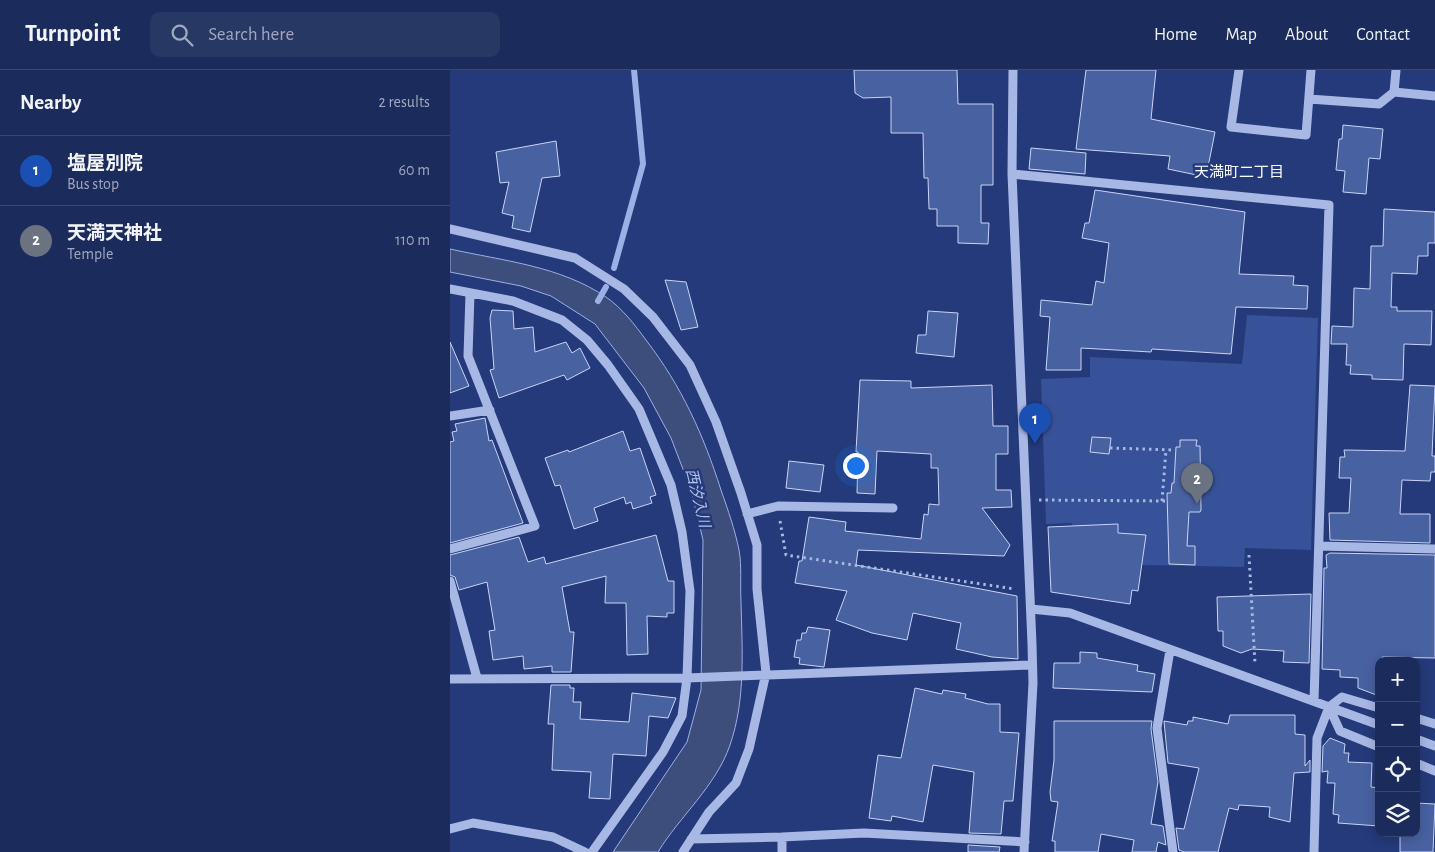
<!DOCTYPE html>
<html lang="en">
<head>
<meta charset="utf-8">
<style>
  body { margin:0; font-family:"Alegreya Sans","Noto Sans JP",sans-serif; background:#283865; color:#f1f3f6 }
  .controls { position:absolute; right:15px; bottom:15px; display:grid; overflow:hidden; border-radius:10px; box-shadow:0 2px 12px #0003 }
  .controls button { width:45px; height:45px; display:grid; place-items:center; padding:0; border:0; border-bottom:1px solid #394872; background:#1b2c5c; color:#f1f3f6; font:25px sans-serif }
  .you { position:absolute; left:405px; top:395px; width:18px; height:18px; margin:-12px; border:4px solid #fff; border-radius:50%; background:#1a73e8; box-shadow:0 0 0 8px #1a73e833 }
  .badge { display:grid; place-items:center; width:32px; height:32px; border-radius:50%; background:#bca0f2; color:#fff; font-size:16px; font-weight:700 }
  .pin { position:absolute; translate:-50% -41px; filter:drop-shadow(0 1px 2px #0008) }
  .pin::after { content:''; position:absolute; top:26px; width:18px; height:15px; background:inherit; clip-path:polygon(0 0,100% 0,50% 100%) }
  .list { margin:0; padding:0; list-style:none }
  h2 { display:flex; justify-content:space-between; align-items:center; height:65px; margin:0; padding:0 20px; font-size:21px }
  h2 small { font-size:16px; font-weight:400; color:#a0a7bb }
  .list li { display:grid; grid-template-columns:32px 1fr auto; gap:15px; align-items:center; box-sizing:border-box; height:70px; padding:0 20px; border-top:1px solid #394872 }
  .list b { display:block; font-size:19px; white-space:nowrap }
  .list p { margin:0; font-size:16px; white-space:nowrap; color:#a0a7bb }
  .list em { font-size:16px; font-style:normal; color:#a0a7bb }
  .icon { flex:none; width:28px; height:28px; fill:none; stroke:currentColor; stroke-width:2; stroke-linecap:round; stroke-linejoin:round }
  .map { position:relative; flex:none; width:985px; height:782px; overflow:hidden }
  header { display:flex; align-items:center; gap:30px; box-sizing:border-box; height:70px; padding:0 25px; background:#1b2c5c; border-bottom:1px solid #394872 }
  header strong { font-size:24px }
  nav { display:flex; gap:28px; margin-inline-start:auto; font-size:18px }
  .search { width:350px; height:45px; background:#283865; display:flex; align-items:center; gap:12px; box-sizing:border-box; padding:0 18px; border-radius:10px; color:#a0a7bb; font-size:19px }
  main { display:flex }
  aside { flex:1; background:#1b2c5c }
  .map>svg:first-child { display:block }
</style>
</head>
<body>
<header>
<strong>Turnpoint</strong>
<div class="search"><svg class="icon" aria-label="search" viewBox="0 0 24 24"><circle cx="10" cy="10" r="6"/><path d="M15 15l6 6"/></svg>Search here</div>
<nav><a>Home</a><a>Map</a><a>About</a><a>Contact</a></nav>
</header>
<main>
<aside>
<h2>Nearby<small>2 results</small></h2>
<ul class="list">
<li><span class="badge" style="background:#1a4fb4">1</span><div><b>塩屋別院</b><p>Bus stop</p></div><em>60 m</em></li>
<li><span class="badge" style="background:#6b7280">2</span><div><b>天満天神社</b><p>Temple</p></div><em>110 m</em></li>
</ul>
</aside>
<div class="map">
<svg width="985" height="782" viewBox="0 0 985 782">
  <rect width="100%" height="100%" fill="#243a7a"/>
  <path fill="#375298" d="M797 245 868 248 861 480 795 478 794 497 692 495 624 487 622 453 596 454 591 309 640 307V287L792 294Z"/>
  <path fill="#3d4e7d" stroke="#9bb0e5" d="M0 179C54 191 110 196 156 227 172 238 185 255 196 270 232 317 253 364 271 420 278 440 285 460 289 480 292 496 290 515 291 531 292 579 296 629 280 675 266 716 230 746 208 782H163L237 672 251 620 253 470 241 420 221 368 194 318 145 254 101 226 71 216 0 202Z"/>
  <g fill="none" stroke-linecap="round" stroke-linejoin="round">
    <path stroke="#9bb0e5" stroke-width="6" d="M164 198 193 94 184 0
      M148 231 156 217"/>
  </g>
  <path fill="#4861a1" stroke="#c9d5f4" d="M404 0H507L508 34H543V115H531V153H539L538 174 508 173V156H487V139H479L478 108H474L473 63H441V27L413 28 405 23Z
    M636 0H706L701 49 765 62 756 107 718 99 720 86 626 79Z
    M893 55 933 59 930 89 919 88 916 124 893 122 895 101 886 100 889 69H892Z
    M106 71 110 106 92 108 80 162 62 158 64 146 52 143 59 112 50 113 46 82Z
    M581 78 636 83 635 104 579 99Z
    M645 120 795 142 789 204 844 206 843 215 858 216 857 239 786 237 781 284 702 279 701 282 631 278V300H596L600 247 590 246 591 230 642 235 646 211 654 213 659 173 632 168 635 153H639Z
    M934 139 985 142V173H978V186H968L967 204 942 203 941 237H947V241H982L981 275 954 274 953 310 922 309V305L900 304 901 295H896L897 274H881L882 256 903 257 904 218 920 219 921 176H933Z
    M215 210 236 212 248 257 231 260Z
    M42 240 63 241 64 259 83 257 85 282 116 272 122 283 130 278 140 298 117 310 114 305 49 328 40 300 44 299 40 248Z
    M478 241 508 243 504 287 466 283 468 265H476Z
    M0 272 19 316 0 323Z
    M410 310 461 311V318L542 315 543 356H558V384H546V420H561L562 437 532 438 560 475 554 486 408 480 406 495 567 526 568 589 542 587 506 579 511 553 463 543 457 570 422 563 386 550 397 521 345 513 349 491H352L359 447 396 452 395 461 471 469 474 444 478 445 479 434 489 435 488 398H481V384L427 381 425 424 407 423 408 382H406Z
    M960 315 985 316 982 386H985V402H981L980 411 952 410 950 444H980V473L880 470 879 443H899L901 408H889L890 387H895L894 380 955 381Z
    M35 348 39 371 42 370 73 453 0 473V372L4 371 2 362 7 361 5 354Z
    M173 361 180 381 190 378 206 425 200 427 202 433 183 439 181 432 176 434 174 427 144 438 148 451 124 459 110 415 105 416 95 388 118 380 119 382Z
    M642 367 661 368 659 384 640 382Z
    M730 370H747L746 376H750L751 440 750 442H739L737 476H745V495L719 494 717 423H721L722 413H724L726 377H730Z
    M339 391 374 395 370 422 336 418Z
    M668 454V463L696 465 688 521 682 520 680 534 601 522 598 457Z
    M206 465 218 511H224V543H217V547L197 546 198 584 177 585 176 533H155L156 506 112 517 120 562H124L121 602H102V596L74 599 73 586 43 590 39 561 45 560 37 512 9 520 5 507 0 505V485L69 467 78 492 94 487 96 494Z
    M880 483 985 485V588L932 587V591H929V626L908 618V608L890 607V600L872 599 874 498H877L876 485Z
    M861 524 859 593 833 592 834 581 802 579 791 583 773 576V561H768L767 527Z
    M358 557 380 560 374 597 349 594 350 588 344 587 347 570H351L352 563H356Z
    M630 582 647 583V588L688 595 687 601 705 604 702 622 603 618 604 593H630Z
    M101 615H120V618H124L123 632H131L130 649 179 652 182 623 226 628 218 648 199 646 196 686 163 684 160 729 139 728 141 702 102 700 104 654H98Z
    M465 618 492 624 493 620 516 624 515 628 538 634H550V662L569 663 563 731H554L551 764 519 763 524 702 483 695 473 752 442 746 441 751 419 748 428 685 451 688Z
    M780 645H845V664L855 665V696L860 690V702L844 703 840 752 819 747 820 737 789 735 788 740 779 738 768 782H734L729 780 726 758 734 759 749 698 718 693 714 651 737 655 738 651H743V647L778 654Z
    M604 651H702L701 659 708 712 701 754 713 756 716 775 708 772 706 782H682L684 770 651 764 648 782H605V771H602L608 732 601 731 600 722 604 690Z
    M880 668 895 674 894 683H899L898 692 922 693 921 717 929 718V756L888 753 889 745 883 744 885 713H877L878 701 872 702 873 676Z
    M966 733 985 734 983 782H950V763H966Z
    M518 775 550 777 549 782H518Z"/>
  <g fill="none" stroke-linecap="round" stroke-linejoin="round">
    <path stroke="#a7b8e4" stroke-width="3" stroke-dasharray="2.5 4" stroke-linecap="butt" d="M660 378 725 380
      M589 430 716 431
      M712 431 716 380
      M330 451 336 485 565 519
      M799 485 805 594"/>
    <path stroke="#a7b8e4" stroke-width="9" d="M563 0 562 104 582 574 583 613 574 782
      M789 0 781 57 856 65 861 0
      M946 0 944 22 985 26
      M859 29 929 34 944 22
      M562 104 879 135 864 631
      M0 159 125 188 174 219 203 247 240 295 266 352 291 423 307 475V519L316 603 299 679 286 713 259 742 233 782
      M0 219 63 231 112 250 137 270 158 295 189 339 221 415 232 462 240 521 237 608 232 646 213 682 142 782
      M0 346 40 340
      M297 444 328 436 443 438
      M869 476 985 479
      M0 479 85 456 18 286 20 224
      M0 511 27 608
      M581 539 620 543 929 655
      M720 580 707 658 723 782
      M0 609 237 608 582 595
      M879 637 890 661 929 677
      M966 648 985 654
      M966 669 985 676
      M966 693 985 701
      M0 759 23 753 103 767 135 782
      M332 767 414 763 575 772
      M241 769 332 767V782
      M864 782 867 668 879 637 892 627 929 638"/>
  </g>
  <g text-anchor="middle" stroke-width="5" stroke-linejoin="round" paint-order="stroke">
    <g font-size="15" fill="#fff" stroke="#243a7a">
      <text x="789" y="107">天満町二丁目</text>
    </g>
    <g font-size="15" font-style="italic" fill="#b2c2ec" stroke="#243a7a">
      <text transform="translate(248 428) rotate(76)" y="5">西汐入川</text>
    </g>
  </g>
</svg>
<div class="controls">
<button>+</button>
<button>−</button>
<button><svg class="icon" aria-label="locate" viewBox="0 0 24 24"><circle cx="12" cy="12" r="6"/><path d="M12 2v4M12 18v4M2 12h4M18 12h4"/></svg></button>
<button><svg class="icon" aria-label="layers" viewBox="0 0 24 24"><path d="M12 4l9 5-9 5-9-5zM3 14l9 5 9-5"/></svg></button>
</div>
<div class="you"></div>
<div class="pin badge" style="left:585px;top:374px;background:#1a4fb4">1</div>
<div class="pin badge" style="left:747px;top:434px;background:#6b7280">2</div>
</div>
</main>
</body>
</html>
